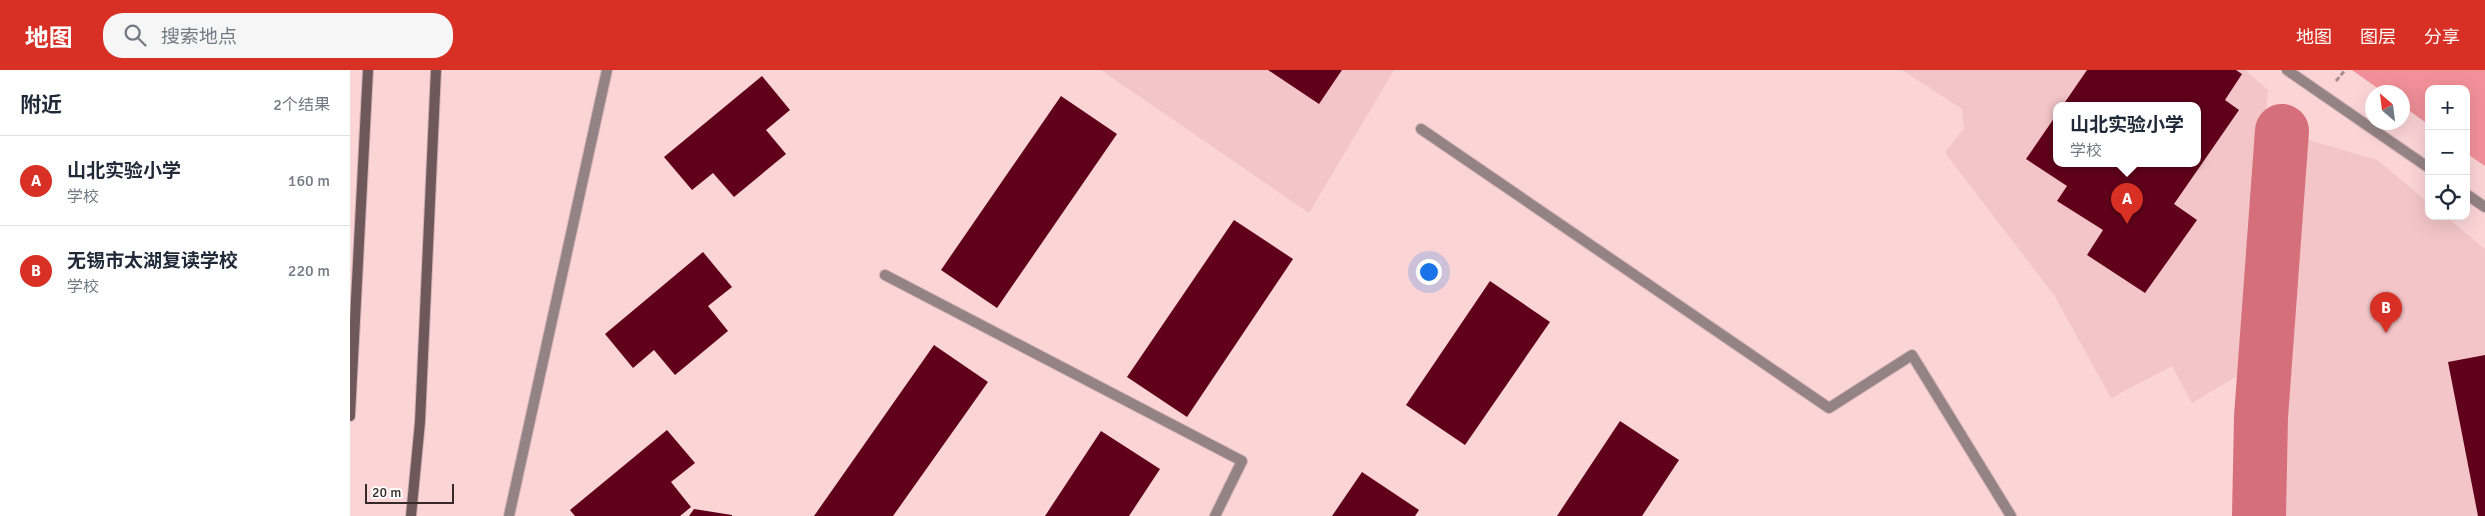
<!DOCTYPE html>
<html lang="zh">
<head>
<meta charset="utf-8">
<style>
  body { margin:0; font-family:Signika,"Noto Sans SC",sans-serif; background:#f6f6f7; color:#1f2937 }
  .controls { position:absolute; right:15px; top:15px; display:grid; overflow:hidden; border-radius:10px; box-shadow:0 5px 20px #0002 }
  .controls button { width:45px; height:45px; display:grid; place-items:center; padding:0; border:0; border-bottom:1px solid #e0e1e3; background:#fff; color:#1f2937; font:25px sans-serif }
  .compass { position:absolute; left:2015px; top:15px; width:45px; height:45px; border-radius:50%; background:#fff; box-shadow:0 5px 20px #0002; rotate:332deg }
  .scale { position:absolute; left:15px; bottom:12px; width:89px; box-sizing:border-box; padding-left:5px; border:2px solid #37292a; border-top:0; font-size:14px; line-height:18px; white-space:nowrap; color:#37292a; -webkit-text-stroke:4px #fff; paint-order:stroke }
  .you { position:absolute; left:1078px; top:201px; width:18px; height:18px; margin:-12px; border:4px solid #fff; border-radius:50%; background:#1a73e8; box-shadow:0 0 0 8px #1a73e833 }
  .badge { display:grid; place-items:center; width:32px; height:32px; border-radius:50%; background:#d93025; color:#fff; font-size:16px; font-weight:700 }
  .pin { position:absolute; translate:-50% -41px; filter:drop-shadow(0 1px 2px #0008) }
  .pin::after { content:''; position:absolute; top:26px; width:18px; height:15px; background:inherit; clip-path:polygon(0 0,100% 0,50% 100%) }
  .popup { position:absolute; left:1703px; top:32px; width:148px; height:65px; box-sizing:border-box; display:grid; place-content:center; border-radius:10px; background:#fff; filter:drop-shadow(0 1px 4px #0005); font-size:16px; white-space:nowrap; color:#747a83 }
  .popup b { font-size:19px; color:#1f2937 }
  .popup::after { content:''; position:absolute; left:50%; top:100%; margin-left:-10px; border:10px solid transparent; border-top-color:#fff }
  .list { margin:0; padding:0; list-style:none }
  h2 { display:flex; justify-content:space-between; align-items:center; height:65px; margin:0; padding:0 20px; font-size:21px }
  h2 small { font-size:16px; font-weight:400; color:#747a83 }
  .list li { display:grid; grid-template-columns:32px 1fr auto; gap:15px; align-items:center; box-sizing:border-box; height:90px; padding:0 20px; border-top:1px solid #e0e1e3 }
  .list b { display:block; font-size:19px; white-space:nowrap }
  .list p { margin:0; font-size:16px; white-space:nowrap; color:#747a83 }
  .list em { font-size:16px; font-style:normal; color:#747a83 }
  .icon { flex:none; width:28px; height:28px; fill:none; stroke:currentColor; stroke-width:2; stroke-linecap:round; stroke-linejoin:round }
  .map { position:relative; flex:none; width:2135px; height:446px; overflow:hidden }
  header { display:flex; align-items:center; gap:30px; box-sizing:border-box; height:70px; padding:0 25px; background:#d93025; color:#fff }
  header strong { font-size:24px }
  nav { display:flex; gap:28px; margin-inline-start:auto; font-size:18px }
  .search { width:350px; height:45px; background:#f6f6f7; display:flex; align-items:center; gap:12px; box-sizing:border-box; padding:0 18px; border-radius:20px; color:#747a83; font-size:19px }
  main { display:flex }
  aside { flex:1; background:#fff }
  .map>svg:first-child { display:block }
</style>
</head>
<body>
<header>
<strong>地图</strong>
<div class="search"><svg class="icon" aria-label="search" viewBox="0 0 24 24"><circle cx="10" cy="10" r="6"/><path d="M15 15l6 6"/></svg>搜索地点</div>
<nav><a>地图</a><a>图层</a><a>分享</a></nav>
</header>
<main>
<aside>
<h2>附近<small>2个结果</small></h2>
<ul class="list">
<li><span class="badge">A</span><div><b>山北实验小学</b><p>学校</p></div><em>160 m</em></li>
<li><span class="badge">B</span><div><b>无锡市太湖复读学校</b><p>学校</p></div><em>220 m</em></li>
</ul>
</aside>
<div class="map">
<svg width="2135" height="446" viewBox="0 0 2135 446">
  <rect width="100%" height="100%" fill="#fbd4d6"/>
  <path fill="#f3c5c8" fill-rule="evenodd" d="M751 0H1044L959 143Z
    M1552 0H1895L1918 20 1889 305 1842 333 1822 296 1761 328 1704 225 1595 83 1614 58 1612 39ZM1707 35H1847V93H1707Z
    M1951 68 2027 90 2079 133V146H2095L2135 179V446H1935L1932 348Z"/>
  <path fill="#f29099" d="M2002 0H2135V96L2116 83V19H2079V55L2053 36 2052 22H2033Z"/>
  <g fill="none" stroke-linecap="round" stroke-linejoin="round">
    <path stroke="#d5707a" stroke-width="54" d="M1909 446 1911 347 1932 61"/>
  </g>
  <path fill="#61001b" d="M918 0H992L969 34Z
    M1737 0H1886L1892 4 1875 30 1889 40 1824 134 1847 150 1795 223 1737 185 1753 160 1707 131 1717 116 1676 89 1707 44V93H1847V35H1713Z
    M412 6 440 40 416 60 436 84 384 127 363 103 342 120 314 87Z
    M711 26 767 64 647 238 591 200Z
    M884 150 943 189 837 347 777 307Z
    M353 182 382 217 358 236 378 261 325 305 304 280 283 298 255 264Z
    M1140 211 1200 252 1115 375 1056 335Z
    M584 275 638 312 543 446H464Z
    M2135 285V446H2128L2098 292Z
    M1270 351 1329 390 1292 446H1207Z
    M317 360 345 393 321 412 341 437 330 446H225L220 440Z
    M751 361 810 399 779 446H695Z
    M1012 402 1069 440 1065 446H982Z
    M344 439 382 445V446H339Z"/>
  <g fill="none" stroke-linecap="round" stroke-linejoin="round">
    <defs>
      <path id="street" d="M1937 0 2079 98
        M1071 59 1479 338 1562 285 1661 446
        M2116 124 2135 137
        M535 205 892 391 865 446
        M159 446 257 0"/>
      <path id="secondary" d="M0 346 18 0
        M61 446 70 352 86 0"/>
    </defs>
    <use href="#street" stroke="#d4b2b4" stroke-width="12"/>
    <use href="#secondary" stroke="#d4b2b4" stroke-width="12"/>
    <path stroke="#a78b8c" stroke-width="3" stroke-dasharray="5 2.5" stroke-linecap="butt" d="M1986 11 1995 0"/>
    <use href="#street" stroke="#948384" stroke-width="10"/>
    <use href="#secondary" stroke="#6f5859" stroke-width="10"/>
  </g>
</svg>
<div class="controls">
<button>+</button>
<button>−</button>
<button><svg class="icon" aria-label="locate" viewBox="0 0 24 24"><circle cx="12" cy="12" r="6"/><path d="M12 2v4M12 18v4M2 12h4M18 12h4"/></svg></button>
</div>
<svg class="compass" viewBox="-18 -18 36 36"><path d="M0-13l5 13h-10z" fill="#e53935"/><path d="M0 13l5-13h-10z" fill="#747a83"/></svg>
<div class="scale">20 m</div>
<div class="you"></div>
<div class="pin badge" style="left:1777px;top:154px">A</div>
<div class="popup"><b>山北实验小学</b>学校</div>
<div class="pin badge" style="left:2036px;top:263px">B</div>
</div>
</main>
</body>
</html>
